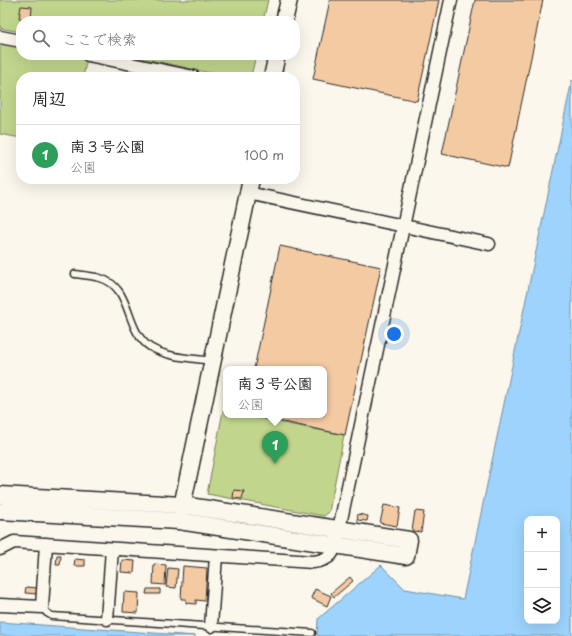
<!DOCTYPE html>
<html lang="ja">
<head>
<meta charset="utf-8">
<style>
  body { margin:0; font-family:"Playpen Sans","Klee One",sans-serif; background:#f2f2f2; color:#202124 }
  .controls { position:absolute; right:12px; bottom:12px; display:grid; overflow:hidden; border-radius:8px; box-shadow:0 4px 16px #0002 }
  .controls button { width:36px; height:36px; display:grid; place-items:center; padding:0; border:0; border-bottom:1px solid #e0e0e0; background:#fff; color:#202124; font:20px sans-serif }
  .you { position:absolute; left:394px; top:334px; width:14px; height:14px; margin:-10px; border:3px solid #fff; border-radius:50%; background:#1a73e8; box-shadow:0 0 0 6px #1a73e833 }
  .badge { display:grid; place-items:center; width:26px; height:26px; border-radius:50%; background:#d93025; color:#fff; font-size:13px; font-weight:700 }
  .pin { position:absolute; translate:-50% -33px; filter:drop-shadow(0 1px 2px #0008) }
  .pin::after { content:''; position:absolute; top:21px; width:14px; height:12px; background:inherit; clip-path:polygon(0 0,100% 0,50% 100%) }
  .popup { position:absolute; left:223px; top:366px; width:104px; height:52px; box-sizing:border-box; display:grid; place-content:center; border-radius:8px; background:#fff; filter:drop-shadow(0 1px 3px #0005); font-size:13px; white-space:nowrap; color:#757577 }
  .popup b { font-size:15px; color:#202124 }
  .popup::after { content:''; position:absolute; left:50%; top:100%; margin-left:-8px; border:8px solid transparent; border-top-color:#fff }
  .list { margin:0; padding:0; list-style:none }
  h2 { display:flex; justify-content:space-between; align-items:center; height:52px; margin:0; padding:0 16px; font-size:17px }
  h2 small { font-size:13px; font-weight:400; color:#757577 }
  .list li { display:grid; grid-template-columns:26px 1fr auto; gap:12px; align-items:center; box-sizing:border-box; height:60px; padding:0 16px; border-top:1px solid #e0e0e0 }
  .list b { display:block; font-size:15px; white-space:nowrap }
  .list p { margin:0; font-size:13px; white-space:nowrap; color:#757577 }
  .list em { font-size:13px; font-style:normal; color:#757577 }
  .icon { flex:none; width:22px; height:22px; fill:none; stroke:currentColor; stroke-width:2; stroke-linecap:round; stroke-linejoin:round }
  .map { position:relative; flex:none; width:572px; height:636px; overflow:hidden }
  .search { position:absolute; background:#fff; box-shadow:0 4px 16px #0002; left:16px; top:16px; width:284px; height:44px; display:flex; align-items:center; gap:10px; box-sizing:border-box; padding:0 14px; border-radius:16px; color:#757577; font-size:15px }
  .panel { position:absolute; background:#fff; box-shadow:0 4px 16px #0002; left:16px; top:72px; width:284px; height:112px; border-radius:16px }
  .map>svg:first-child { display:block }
</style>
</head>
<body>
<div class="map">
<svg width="572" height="636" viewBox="0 0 572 636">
  <rect width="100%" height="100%" fill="#fbf7ec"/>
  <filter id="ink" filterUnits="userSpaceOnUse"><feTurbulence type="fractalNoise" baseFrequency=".025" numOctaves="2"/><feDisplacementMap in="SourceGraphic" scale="8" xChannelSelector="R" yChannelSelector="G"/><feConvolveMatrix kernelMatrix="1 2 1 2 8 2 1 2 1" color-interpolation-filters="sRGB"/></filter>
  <g filter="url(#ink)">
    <path fill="#c1d68c" stroke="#76805c" d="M0 0H268L263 21H21V32L0 28Z
      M0 42 21 46V55H69L87 58 83 77H21V138L0 134Z
      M127 55H256L252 72 245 77H229Z
      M223 411 226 412V415H243L344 435 329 512 324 516 207 494Z"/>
    <path fill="#9dd3fc" stroke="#6f90a8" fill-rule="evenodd" d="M572 80V636H317L318 619 381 565 405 589 463 599ZM527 519H557V621H527Z
      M0 622 196 636H0Z"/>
    <path fill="#f4caa3" stroke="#2b2b2b" d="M330 0H439L417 101 313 79Z
      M475 0H543L508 168 442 154Z
      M21 6 32 7 31 20 19 18Z
      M280 246 381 267 345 435 250 415H324V369H254Z
      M234 490 244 491 242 499 233 498Z
      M384 505 400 508 397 526 380 523Z
      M415 511 424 512 421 532 412 531Z
      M358 514 368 516 367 521 357 520Z
      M57 555H61L60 565H56Z
      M75 559 85 560V566H74Z
      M122 560 135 561 134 573 121 572Z
      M154 564 166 565 165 585 153 584Z
      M183 566 207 568 205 601 196 600V604L186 603V599H181Z
      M168 568 178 569 176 588 166 587Z
      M350 577 353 581 334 597 331 593Z
      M26 587 38 588 37 594 25 593Z
      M147 589H160V594H146Z
      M315 589 331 596 327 606 311 598Z
      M124 592 139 593 138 613 123 612Z"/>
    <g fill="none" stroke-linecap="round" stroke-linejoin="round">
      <defs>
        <path id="service" d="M75 274C83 275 92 276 100 278 133 287 124 330 150 347 168 358 192 358 212 361
          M42 607 47 613 52 616 312 633"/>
        <path id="minor" d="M0 37 21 41
          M88 55 194 77
          M248 193 489 244
          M0 549 14 542 313 562C336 559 334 549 339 529L451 0
          M0 605 42 607 46 544
          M107 619 112 549
          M211 626 216 556"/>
        <path id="tertiary" d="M284 21 289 0
          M272 77 277 55
          M0 495 182 505 409 540 406 556 179 521 0 511
          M180 516 251 179"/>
      </defs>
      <use href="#service" stroke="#2b2b2b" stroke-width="9"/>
      <use href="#minor" stroke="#2b2b2b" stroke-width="15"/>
      <use href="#tertiary" stroke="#2b2b2b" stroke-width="19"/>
      <use href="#service" stroke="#fbf7ec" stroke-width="6"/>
      <use href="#minor" stroke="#fbf7ec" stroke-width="12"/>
      <use href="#tertiary" stroke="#fbf7ec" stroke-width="16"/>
    </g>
  </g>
</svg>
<div class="controls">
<button>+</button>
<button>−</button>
<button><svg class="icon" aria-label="layers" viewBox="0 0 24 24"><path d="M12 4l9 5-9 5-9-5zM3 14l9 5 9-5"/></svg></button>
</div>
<div class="you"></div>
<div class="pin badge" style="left:275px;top:464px;background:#2e9e5b">1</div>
<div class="popup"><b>南３号公園</b>公園</div>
<div class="search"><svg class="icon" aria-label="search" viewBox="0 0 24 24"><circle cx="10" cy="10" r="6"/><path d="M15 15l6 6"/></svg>ここで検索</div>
<section class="panel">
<h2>周辺<small></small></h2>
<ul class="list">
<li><span class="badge" style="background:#2e9e5b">1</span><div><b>南３号公園</b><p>公園</p></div><em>100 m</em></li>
</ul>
</section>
</div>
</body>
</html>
